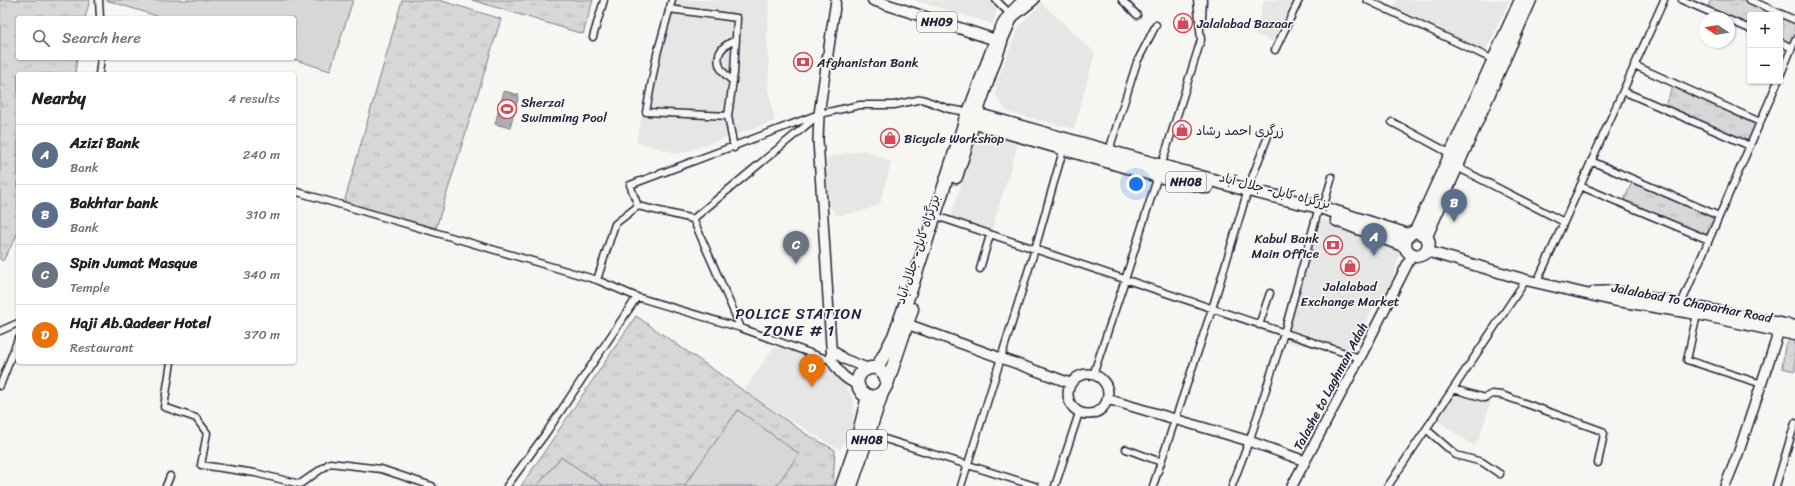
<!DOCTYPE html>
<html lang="en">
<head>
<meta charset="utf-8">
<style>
  body { margin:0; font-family:Sriracha,"Playpen Sans Arabic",sans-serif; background:#f2f2f2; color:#202124 }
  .controls { position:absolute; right:12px; top:12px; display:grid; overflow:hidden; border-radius:4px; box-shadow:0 1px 3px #0004 }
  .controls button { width:36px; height:36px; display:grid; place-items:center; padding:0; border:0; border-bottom:1px solid #e0e0e0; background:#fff; color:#202124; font:20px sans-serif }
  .compass { position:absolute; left:1699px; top:12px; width:36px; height:36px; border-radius:50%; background:#fff; box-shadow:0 1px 3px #0004; rotate:282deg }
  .you { position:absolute; left:1136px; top:184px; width:14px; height:14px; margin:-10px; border:3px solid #fff; border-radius:50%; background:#1a73e8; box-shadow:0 0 0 6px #1a73e833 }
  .badge { display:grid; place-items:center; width:26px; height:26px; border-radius:50%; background:#0f766e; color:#fff; font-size:13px; font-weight:700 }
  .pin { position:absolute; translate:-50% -33px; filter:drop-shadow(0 1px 2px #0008) }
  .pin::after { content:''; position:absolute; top:21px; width:14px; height:12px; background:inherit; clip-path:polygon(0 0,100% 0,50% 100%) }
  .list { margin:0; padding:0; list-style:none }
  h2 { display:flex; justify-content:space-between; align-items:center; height:52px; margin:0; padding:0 16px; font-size:17px }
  h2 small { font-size:13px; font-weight:400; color:#757577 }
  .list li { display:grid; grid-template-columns:26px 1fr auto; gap:12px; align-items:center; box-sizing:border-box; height:60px; padding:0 16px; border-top:1px solid #e0e0e0 }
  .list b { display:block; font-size:15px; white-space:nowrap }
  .list p { margin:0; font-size:13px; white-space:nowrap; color:#757577 }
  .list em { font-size:13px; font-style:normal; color:#757577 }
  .icon { flex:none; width:22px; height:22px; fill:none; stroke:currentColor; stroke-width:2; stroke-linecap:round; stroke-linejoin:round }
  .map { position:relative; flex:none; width:1795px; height:486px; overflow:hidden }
  .search { position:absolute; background:#fff; box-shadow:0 1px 3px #0004; left:16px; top:16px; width:280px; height:44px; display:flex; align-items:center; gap:10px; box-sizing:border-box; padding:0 14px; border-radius:4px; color:#757577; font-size:15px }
  .panel { position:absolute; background:#fff; box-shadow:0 1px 3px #0004; left:16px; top:72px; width:280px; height:292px; border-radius:4px }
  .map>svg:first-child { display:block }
</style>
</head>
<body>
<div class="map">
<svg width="1795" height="486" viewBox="0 0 1795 486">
  <defs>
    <pattern id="park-tufts" width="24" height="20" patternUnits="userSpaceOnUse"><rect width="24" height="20" fill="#d7d7d7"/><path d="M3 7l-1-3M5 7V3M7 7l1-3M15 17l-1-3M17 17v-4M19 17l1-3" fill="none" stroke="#b8b8b9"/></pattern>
    <pattern id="water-ripples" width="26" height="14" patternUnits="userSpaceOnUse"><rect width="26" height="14" fill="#adadb3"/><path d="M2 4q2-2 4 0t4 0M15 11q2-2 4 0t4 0" fill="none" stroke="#8c8c93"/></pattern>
  </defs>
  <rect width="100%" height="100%" fill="#f6f6f2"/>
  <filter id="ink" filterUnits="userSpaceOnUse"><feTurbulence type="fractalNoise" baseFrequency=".025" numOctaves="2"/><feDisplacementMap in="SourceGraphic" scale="8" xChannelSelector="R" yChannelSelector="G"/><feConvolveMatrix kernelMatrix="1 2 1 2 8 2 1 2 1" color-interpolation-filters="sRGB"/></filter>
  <g filter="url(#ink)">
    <path fill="#e6e6e4" d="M671 0H769L767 40 769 70 768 88 775 121 679 154 636 142 658 46Z
      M914 0H993L998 5 993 24Z
      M1264 0H1293L1273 41 1255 35Z
      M1397 0H1510L1485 52 1393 9Z
      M1042 3 1095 53 1074 129 1007 112 996 96V84L1019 26Z
      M988 135 1019 140 991 233 950 219 974 144Z
      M865 150 891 162 880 204 863 211 841 215 835 214 823 191 828 157Z
      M1318 218 1402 247 1388 292 1376 303 1361 331 1347 353 1283 341Z
      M787 347 825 360 835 375 847 388 854 401 853 428 840 450 743 392 773 348Z
      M1454 393 1491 401 1479 439 1474 446 1438 421Z"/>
    <path fill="url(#park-tufts)" stroke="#7c7c89" d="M0 0H90L85 18H18V58H77L75 74H18V233L3 261 0 259Z
      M402 0H439L501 19 436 228 344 203Z
      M472 0H593L583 34Z
      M1711 0H1743L1776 15H1750V27L1707 8Z
      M1780 17 1795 23V35L1790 45 1780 41Z
      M1673 87 1756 125 1747 143 1664 107Z
      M1632 182 1715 217 1705 238 1623 203Z
      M636 316 806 434 835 450 833 486H521Z
      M1790 339 1795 341V371L1782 368 1785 346Z"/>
    <path fill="#d7d7d7" stroke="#7c7c89" d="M106 0H353L330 71 290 58H294V18H163Z
      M738 410 799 454 776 486H684Z
      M561 457 604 486H537Z"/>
    <path fill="url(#water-ripples)" stroke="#757583" d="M504 91 519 95 510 128 495 124Z"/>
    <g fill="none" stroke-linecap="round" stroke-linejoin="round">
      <defs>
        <path id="street" d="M99 0 100 18
          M672 0 657 54 646 112 728 116
          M996 0 1012 16
          M1122 0 1137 15
          M1367 0 1494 60
          M1682 0 1724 18
          M1750 0 1795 20
          M669 9 737 18 734 73 728 116 734 148
          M1202 18 1203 0
          M1729 20 1750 29
          M593 37 604 0
          M1780 42 1792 48
          M1275 50 1299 0
          M1634 65 1760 122
          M99 74 101 58
          M1780 76 1795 40
          M733 81C714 68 712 49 736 40
          M1623 91 1750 146
          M1392 122 1451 154
          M1112 153 1111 144 1137 62 1156 25
          M1591 161 1719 216
          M1457 167 1564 222
          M1580 186 1709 240
          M294 191 597 280
          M638 206 693 219 741 328
          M1323 208 1332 177
          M942 218 1360 358
          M693 219 815 118
          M980 269 990 235
          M1537 282 1664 0
          M637 297 597 280 615 224 638 206 630 185 819 114 860 105H894L922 99 949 109 968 112
          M1681 304 1778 81
          M1697 314 1687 360 1762 384
          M1259 325 1270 293
          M0 331 18 323
          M171 362 164 407 196 418 207 433 201 465 255 473 300 484 330 463 381 469 432 486
          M1093 375 1125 280 1201 40 1197 0
          M0 386 18 339
          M1453 389 1485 398 1492 394 1502 395 1602 431 1604 434 1598 463
          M1426 429 1456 455 1482 462 1500 474
          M869 434 1035 486
          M1126 449 1161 462
          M166 486 170 476
          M507 486 546 433 637 297 741 328 832 361
          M961 486 1035 249 1064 147
          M1055 486 1079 413
          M1153 486 1212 309 1250 183 1268 136
          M1232 486 1251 436 1284 333 1319 207
          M1388 486 1526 280
          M1776 486 1795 423"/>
        <path id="secondary" d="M836 0 819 114 818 140 832 361C839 373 845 379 858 385
          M995 40C1001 23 1009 12 1023 0
          M1002 42 1013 17 1034 0
          M907 324 1070 383
          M831 349 844 359 867 368
          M1068 394a20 20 0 1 1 40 0a20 20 0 1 1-40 0Z
          M1107 399 1249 441 1305 461
          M1292 486 1360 358 1412 255
          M1725 486 1738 454 1781 325"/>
        <path id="primary" d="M873 0 1002 42 977 114
          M968 112 995 40
          M1426 251 1526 280 1612 300 1697 314 1795 335
          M1594 292 1614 291 1795 326"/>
        <path id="highway" d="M965 120 1158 176 1207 187
          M956 177 976 115
          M1337 220 1405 246
          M1416 231 1426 236C1432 245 1427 255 1416 256 1401 252 1402 235 1416 231L1521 0
          M1426 236 1530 0
          M877 368 894 336 912 286 968 112 1248 190 1323 208 1408 235
          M887 384 912 309
          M842 486 855 449 868 396
          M851 486 882 393 887 384C885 354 843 371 863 394L873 397 882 393"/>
      </defs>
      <use href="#street" stroke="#22223b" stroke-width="9"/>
      <use href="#secondary" stroke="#22223b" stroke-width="12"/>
      <use href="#primary" stroke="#22223b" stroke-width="13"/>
      <use href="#highway" stroke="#22223b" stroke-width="15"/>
      <use href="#street" stroke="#f6f6f2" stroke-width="6"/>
      <use href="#secondary" stroke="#f6f6f2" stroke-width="9"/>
      <use href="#primary" stroke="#f6f6f2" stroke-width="10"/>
      <use href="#highway" stroke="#f6f6f2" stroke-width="12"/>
    </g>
  </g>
  <defs>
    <symbol id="shop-ring" viewBox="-11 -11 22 22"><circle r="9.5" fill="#f6f6f2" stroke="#d1495b" stroke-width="1.5"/><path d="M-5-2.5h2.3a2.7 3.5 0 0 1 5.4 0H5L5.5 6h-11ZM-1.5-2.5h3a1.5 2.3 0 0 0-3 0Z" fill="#d1495b"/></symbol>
    <symbol id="bank-ring" viewBox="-11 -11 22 22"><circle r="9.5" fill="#f6f6f2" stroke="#d1495b" stroke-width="1.5"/><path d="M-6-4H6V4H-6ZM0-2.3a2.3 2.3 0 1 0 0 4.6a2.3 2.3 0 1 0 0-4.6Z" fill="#d1495b"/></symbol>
    <symbol id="stadium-ring" viewBox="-11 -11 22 22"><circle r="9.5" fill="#f6f6f2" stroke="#d1495b" stroke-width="1.5"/><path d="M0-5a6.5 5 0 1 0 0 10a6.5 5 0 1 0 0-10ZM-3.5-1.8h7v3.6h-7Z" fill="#d1495b"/></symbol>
  </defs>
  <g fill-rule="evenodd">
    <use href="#shop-ring" x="1172" y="12" width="22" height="22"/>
    <use href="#bank-ring" x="792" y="51" width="22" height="22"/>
    <use href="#stadium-ring" x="496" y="98" width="22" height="22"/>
    <use href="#shop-ring" x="1171" y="119" width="22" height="22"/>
    <use href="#shop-ring" x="879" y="127" width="22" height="22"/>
    <use href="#bank-ring" x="1322" y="234" width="22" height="22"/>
    <use href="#shop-ring" x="1339" y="255" width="22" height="22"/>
  </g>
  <g text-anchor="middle" stroke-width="3.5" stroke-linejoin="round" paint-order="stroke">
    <g fill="#f6f6f2" stroke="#626272" stroke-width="1">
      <rect x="917" y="12" width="40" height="20" rx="3"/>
      <rect x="1166" y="172" width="40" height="20" rx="3"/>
      <rect x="847" y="430" width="40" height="20" rx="3"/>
    </g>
    <g font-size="12" font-weight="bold" fill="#22223b">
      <text x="937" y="26">NH09</text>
      <text x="1186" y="186">NH08</text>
      <text x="867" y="444">NH08</text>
    </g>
    <g font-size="13" fill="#22223b" stroke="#f6f6f2" text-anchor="start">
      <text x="1197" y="28">Jalalabad Bazaar</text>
      <text x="817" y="67">Afghanistan Bank</text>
      <text x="521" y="107">Sherzai<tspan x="521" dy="15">Swimming Pool</tspan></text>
      <text x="1196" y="135">زرگری احمد رشاد</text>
      <text x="904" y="143">Bicycle Workshop</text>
      <text x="1319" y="243" text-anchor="end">Kabul Bank<tspan x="1319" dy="15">Main Office</tspan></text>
      <text x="1350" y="291" text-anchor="middle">Jalalabad<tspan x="1350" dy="15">Exchange Market</tspan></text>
    </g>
    <g font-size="13" fill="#22223b" stroke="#f6f6f2">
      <text transform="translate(1275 190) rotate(14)" y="5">بزرگراه کابل- جلال آباد</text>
      <text transform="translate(917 249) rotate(-72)" y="5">بزرگراه کابل- جلال آباد</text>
      <text transform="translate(1692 302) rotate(11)" y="5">Jalalabad To Chaparhar Road</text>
      <text transform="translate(1330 386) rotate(-62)" y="5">Talashe to Laghman Adah</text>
    </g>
    <g font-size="15" letter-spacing="1" fill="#22223b" stroke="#f6f6f2">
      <text x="799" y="319">POLICE STATION<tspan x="799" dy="17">ZONE # 1</tspan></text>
    </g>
  </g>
</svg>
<div class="controls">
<button>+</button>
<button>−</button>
</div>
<svg class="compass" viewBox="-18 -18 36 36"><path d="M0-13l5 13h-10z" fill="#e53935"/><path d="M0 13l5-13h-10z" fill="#757577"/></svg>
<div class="you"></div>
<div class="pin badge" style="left:1374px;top:256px;background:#5c6f8a">A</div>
<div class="pin badge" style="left:1454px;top:222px;background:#5c6f8a">B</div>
<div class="pin badge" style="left:796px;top:264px;background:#6b7280">C</div>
<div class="pin badge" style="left:812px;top:387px;background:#e8710a">D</div>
<div class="search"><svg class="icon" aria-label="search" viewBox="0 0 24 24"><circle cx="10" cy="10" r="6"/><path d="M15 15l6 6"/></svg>Search here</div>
<section class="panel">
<h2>Nearby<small>4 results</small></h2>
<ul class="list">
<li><span class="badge" style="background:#5c6f8a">A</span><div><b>Azizi Bank</b><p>Bank</p></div><em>240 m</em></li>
<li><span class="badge" style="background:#5c6f8a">B</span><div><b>Bakhtar bank</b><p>Bank</p></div><em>310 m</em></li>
<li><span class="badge" style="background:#6b7280">C</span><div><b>Spin Jumat Masque</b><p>Temple</p></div><em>340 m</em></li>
<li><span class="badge" style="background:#e8710a">D</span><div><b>Haji Ab.Qadeer Hotel</b><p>Restaurant</p></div><em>370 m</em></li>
</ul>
</section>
</div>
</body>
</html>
